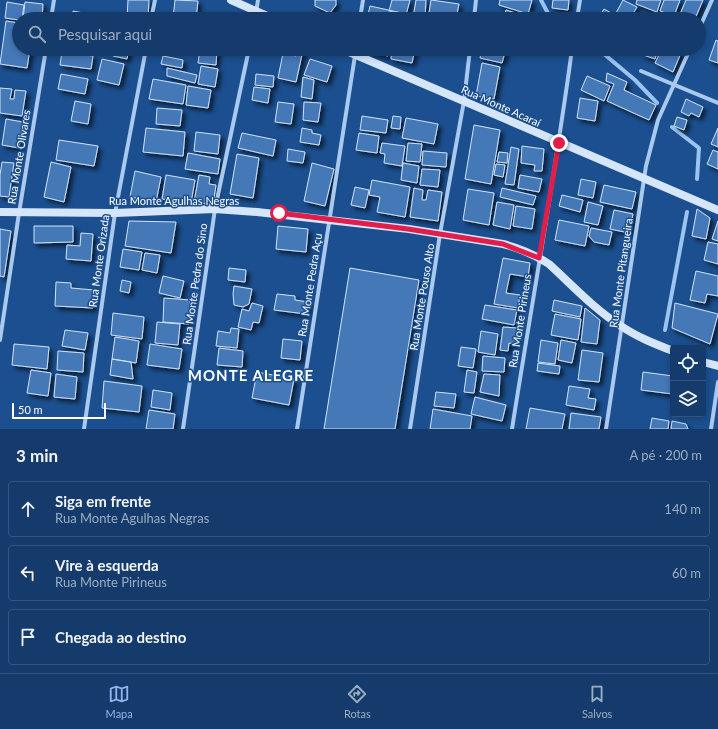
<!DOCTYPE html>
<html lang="pt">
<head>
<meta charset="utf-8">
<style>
  body { margin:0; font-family:Lato,sans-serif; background:#1d4271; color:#f1f3f6 }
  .controls { position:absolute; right:12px; bottom:12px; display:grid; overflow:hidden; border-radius:4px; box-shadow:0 2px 6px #0003 }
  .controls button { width:36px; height:36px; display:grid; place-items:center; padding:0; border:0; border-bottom:1px solid #33557e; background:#143b6b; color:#f1f3f6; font:20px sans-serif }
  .scale { position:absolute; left:12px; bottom:10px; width:94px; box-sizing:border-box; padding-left:4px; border:2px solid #fff; border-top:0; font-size:11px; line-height:14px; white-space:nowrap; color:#fff; -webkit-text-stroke:3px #1b4f8f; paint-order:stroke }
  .stop { position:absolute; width:12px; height:12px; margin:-9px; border:3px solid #e11d48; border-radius:50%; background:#fff }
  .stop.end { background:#e11d48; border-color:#fff; box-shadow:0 1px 4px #0008 }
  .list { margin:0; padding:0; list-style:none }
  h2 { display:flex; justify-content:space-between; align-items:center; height:52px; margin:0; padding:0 16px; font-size:17px }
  h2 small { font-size:13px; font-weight:400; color:#9dadc1 }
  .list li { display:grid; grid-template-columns:26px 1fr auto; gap:12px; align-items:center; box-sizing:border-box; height:56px; margin:0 8px 8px; padding:0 8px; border:1px solid #33557e; border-radius:4px }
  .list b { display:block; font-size:15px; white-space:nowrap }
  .list p { margin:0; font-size:13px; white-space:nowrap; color:#9dadc1 }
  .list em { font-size:13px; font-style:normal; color:#9dadc1 }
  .icon { flex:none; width:22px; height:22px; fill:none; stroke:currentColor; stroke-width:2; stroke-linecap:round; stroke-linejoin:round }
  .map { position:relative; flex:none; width:718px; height:429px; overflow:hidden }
  .search { position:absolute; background:#143b6b; box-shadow:0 2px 6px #0003; left:12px; right:12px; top:12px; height:44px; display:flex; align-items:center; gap:10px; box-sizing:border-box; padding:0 14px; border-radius:22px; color:#9dadc1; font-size:15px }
  .sheet { height:244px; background:#143b6b }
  nav { display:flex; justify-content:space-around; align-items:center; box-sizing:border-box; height:56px; border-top:1px solid #33557e; background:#143b6b; font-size:11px; color:#9dadc1 }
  nav a { display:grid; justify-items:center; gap:2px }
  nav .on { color:#95b2f1 }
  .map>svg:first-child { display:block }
</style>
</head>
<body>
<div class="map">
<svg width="718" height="429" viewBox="0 0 718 429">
  <defs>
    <filter id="shadow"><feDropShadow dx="3.5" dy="3.5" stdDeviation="2" flood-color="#0009"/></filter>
  </defs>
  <rect width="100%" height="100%" fill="#1b4f8f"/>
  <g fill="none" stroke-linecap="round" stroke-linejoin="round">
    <path stroke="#9cc4f0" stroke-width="4" d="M541 0 551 19
      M598 49 635 80 657 103
      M672 127 699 148 697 179
      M665 330 687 212"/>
  </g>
  <path fill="#4478b7" stroke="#cfe3fa" filter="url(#shadow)" d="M128 0H149L148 19H127Z
    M175 0 198 1 196 19H173Z
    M315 0H336V5L330 13 315 6Z
    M392 0H410L406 15 389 11Z
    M416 0H426L425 18H413Z
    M431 0 459 4 456 19H428Z
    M500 0H532L528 14 499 5Z
    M553 0H569L568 10 552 8Z
    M623 0 637 7 630 19 616 13Z
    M637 0H661L657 12 636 4Z
    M664 0H680L674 16 660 11Z
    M686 0H703L695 19H678Z
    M7 2 24 5 22 19H19V20L5 18Z
    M25 2 43 4 42 19H23Z
    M370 6 425 18V19H367Z
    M604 9 622 19H598Z
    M506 10 522 15 521 19H503Z
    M73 11 94 15V19H72Z
    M6 21 19 23V49H30L27 68 0 64Z
    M716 40 718 41V63L709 60Z
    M114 49H129L127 59 113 56Z
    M200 49H217L216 65 198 63Z
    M297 49 303 50 296 82 278 78 283 53 296 56Z
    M361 49H390L388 56 361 50Z
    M392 49H415L412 63 391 59Z
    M482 49H506L502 63 480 58Z
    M645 49H658L655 59 643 55Z
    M662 49H671L681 53 673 72 655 63Z
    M62 52 93 56 91 69 60 65Z
    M163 56 183 60 182 68 161 64Z
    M102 59 124 64 119 85 97 80Z
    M310 59 332 66 327 82 304 75Z
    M482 63 500 67 494 99 476 96Z
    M201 66 218 69 215 87 198 84Z
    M167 68 197 75 195 83 167 76Z
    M607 73 627 82 624 90 656 105 649 120 607 101 614 84 606 81Z
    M61 74 88 79 85 94 58 89Z
    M256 74 274 76 273 87 255 85Z
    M587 76 610 86 604 101 581 90Z
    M303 77 314 80 312 99 301 97Z
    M153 79 186 85 183 104 149 99Z
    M188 86 211 90 208 108 186 105Z
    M254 87 270 89 268 103 252 100Z
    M0 88 12 89 10 99H14L15 90 26 91 22 116 0 113Z
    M580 98 598 101 595 121 577 118Z
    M686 99 703 107 699 117 691 113 689 116 681 112Z
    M75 101 91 104 88 124 71 121Z
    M278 102 294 104 291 124 275 122Z
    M304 102 321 103 318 122 303 120Z
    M157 108 182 110 180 126 156 124Z
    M362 116 388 120 386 133 360 130Z
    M393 116 401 117 400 129 391 128Z
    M677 117 687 120 684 130 674 126Z
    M406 118 438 124 434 144 402 138Z
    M6 119 23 122 19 148 2 145Z
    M474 125 500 130 491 184 465 179Z
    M146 128 185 132 183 156 143 152Z
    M302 128 312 130V133L321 135 319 145 300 142Z
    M718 128V147L711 144Z
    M196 132 220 135 218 154 194 151Z
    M242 133 276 140 273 156 238 148Z
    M359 133 379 136 377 153 356 150Z
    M59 140 98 146 94 166 56 160Z
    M382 143 405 146 402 166 384 163 385 154 380 153Z
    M408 143 422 144 420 162 406 161Z
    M522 146 544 149 542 171H534L535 165 521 163Z
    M511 147 519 149 514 185 505 184Z
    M288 149 305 152 303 163 287 161Z
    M713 150 718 152V169L707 164Z
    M423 151 447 153 446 167 422 165Z
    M499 152 508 153 507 163 497 162Z
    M188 153 220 159 218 174 185 169Z
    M237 154 259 158 253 198 230 194Z
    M2 162 14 163 9 197 0 196V175Z
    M51 162 71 167 64 202 44 197Z
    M312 163 334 169 325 206 304 201Z
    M403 163 419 166 417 183 401 180Z
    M496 164 505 165 503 177 494 175Z
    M422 169 440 170 438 187 420 185Z
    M135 171 161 177 156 202 130 197Z
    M166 175 195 180 191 203 162 199Z
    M199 175 210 177 209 184 216 185 213 205 194 202Z
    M520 175 542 179 539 192 518 188Z
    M581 179 596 182 593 198 578 195Z
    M372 180 410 187 405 217 377 212 380 197 369 195Z
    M604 185 636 192 632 209 600 202Z
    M355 187 369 190 365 208 351 205Z
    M414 188 423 190 422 200H426L428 190 442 192 438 221 410 217Z
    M502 188 536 196 533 205 500 197Z
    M468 189 494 193 489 225 463 220Z
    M562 195 583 200 580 212 559 206Z
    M497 202 514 205 510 229 493 225Z
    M588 202 603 206 598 225 584 222Z
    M516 206 535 209 532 229 513 226Z
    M697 209 710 218 706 239 692 236Z
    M614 210 633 214 629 233 610 229Z
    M559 220 589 226 585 246 555 240Z
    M129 221 176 222 171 253 125 246Z
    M718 221V241L712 239Z
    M34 226H73V242L34 243Z
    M278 226 308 229 306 252 276 249Z
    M591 228 612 232 609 245 594 242 589 236Z
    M0 229 11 231 4 277 0 276Z
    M81 233 93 234 91 261 66 259 67 245 80 246Z
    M708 242 718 244V264L704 260Z
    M123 249 142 252 139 270 120 267Z
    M145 253 160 255 157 273 142 270Z
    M503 258 530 263 528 277 510 274 506 293 520 295 518 308 494 304Z
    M229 268 246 270 245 282 228 280Z
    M350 268 419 280 395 429H324Z
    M696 271 718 276V296L707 294 705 303 690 300Z
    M163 276 184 281 180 298 159 293Z
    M122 280 131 282 129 293 120 291Z
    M56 282 71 283V288L94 290 93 308 55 306Z
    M234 286 252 289 249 304 243 307 234 305 233 294Z
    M277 294 295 296V300L308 302 306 314 274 310Z
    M164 298 190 300 189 324 163 322Z
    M554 300 582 306 580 317 552 311Z
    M252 303 263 306 259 323 253 322 251 330 238 327 242 309 249 311Z
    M675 303 718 314 710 344 672 328Z
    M485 305 517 310 514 325 482 319Z
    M585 308 600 320 597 344 581 342Z
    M113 313 144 317 142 339 111 335Z
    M555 314 581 319 578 340 551 335Z
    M157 322 180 324 178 345 155 343Z
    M503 327 517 328 515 344 509 343 508 351 500 350Z
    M231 328 239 329 237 348 216 346 218 331 230 333Z
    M65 330 88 333 85 350 62 346Z
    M481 331 498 334 495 355 478 352Z
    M115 337 139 341 136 363 112 359Z
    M283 339 302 341 300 360 281 358Z
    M541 340 558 343 555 364 538 362Z
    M561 340 576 343 572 363 558 360Z
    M14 344 49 347 47 369 12 365Z
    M150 344 182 349 179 369 147 365Z
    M461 347 476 349 473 368 458 366Z
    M219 348 243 351 242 367 217 365Z
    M582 350 603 353 599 382 578 380Z
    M58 351 84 353 83 372 57 370Z
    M483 356 505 358 504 372 482 371Z
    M112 359 131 362 133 379 110 375Z
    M538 363 560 366 559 374 537 371Z
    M31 370 51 373 48 396 27 393Z
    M467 370 477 372 474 393 464 392Z
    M257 372 294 379 289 405 252 398Z
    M643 372 673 376V394L641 390Z
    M56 374 77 377 75 399 54 397Z
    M484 374 500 375 499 396 480 392Z
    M104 381 142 386 139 412 102 408Z
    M569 386 590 389 588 398 596 399 594 410 566 405Z
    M153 390 172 393 170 410 151 407Z
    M436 392 456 394 454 408 434 406Z
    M475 397 506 405 502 421 471 414Z
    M530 408 565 414 562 429H526Z
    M433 409 472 416 470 429H430Z
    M149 410 175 414 173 429H146Z
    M571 413 601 417 599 429H569Z
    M652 418 669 421 668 429H650Z
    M672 421 686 424 688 429H671Z"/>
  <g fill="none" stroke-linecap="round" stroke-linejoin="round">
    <path stroke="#a9c9ee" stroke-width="4" d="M51 19 54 0
      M151 19 155 0
      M255 19 258 0
      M360 19 363 0
      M474 19 476 0
      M577 19 580 0
      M699 29 712 0
      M641 71 718 103
      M0 340 19 213 46 49
      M84 429 115 213 146 49
      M183 429 215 209 249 49
      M297 429 356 49
      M410 429 440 234 464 101 470 49
      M512 429C532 302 555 176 572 49
      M606 429 646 166 658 120 690 49
      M711 429 718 382"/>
    <path stroke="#d6e6fa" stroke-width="8" d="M231 0 274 19
      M342 49 718 210
      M0 212 115 213 215 209 257 212 409 229 503 244C519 248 535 255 549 264 572 285 594 309 621 326 637 337 655 344 673 351
      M703 362 718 366"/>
  </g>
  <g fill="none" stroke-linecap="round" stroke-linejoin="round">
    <path stroke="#e11d48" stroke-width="5" d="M279 213 408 229 503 244 539 258 559 143"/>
  </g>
  <g text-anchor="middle" stroke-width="3" stroke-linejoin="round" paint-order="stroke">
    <g font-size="11" fill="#fff" stroke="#1b4f8f">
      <text transform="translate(501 106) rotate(24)" y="4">Rua Monte Acaraí</text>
      <text transform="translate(19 157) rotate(-81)" y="4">Rua Monte Olivares</text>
      <text x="174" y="205">Rua Monte Agulhas Negras</text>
      <text transform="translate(99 261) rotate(-82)" y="4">Rua Monte Orizada</text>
      <text transform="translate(621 273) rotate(-82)" y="4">Rua Monte Pitangueira</text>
      <text transform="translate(195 284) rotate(-82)" y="4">Rua Monte Pedra do Sino</text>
      <text transform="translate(310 285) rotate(-81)" y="4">Rua Monte Pedra Açu</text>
      <text transform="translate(422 297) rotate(-81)" y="4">Rua Monte Pouso Alto</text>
      <text transform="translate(520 321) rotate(-81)" y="4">Rua Monte Pirineus</text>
    </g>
    <g font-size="15" font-weight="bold" letter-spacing="1" fill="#fff" stroke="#1b4f8f">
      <text x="251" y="381">MONTE ALEGRE</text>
    </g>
  </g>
</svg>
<div class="controls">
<button><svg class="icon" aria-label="locate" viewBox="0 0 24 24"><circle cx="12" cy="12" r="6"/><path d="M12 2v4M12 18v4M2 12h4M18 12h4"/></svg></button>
<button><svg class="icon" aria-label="layers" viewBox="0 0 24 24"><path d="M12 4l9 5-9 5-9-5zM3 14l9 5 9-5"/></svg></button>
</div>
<div class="scale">50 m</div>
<div class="stop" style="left:279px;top:213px"></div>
<div class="stop end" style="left:559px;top:143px"></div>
<div class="search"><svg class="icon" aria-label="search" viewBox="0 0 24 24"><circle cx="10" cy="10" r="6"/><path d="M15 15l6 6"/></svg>Pesquisar aqui</div>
</div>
<section class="sheet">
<h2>3 min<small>A pé · 200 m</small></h2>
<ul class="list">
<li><svg class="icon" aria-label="ahead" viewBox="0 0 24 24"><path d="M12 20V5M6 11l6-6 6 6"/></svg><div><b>Siga em frente</b><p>Rua Monte Agulhas Negras</p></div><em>140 m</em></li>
<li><svg class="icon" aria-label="left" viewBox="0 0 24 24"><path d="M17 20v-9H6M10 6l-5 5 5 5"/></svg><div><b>Vire à esquerda</b><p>Rua Monte Pirineus</p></div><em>60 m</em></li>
<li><svg class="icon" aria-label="arrive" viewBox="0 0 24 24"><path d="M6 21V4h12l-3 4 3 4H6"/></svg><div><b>Chegada ao destino</b></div></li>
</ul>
</section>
<nav>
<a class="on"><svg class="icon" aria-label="map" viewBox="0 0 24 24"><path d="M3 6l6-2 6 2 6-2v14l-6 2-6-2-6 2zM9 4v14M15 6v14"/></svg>Mapa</a>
<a><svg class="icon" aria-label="directions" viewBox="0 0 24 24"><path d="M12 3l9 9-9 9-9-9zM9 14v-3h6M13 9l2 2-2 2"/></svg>Rotas</a>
<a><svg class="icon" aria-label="saved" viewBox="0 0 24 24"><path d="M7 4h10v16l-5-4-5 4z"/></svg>Salvos</a>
</nav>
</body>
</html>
